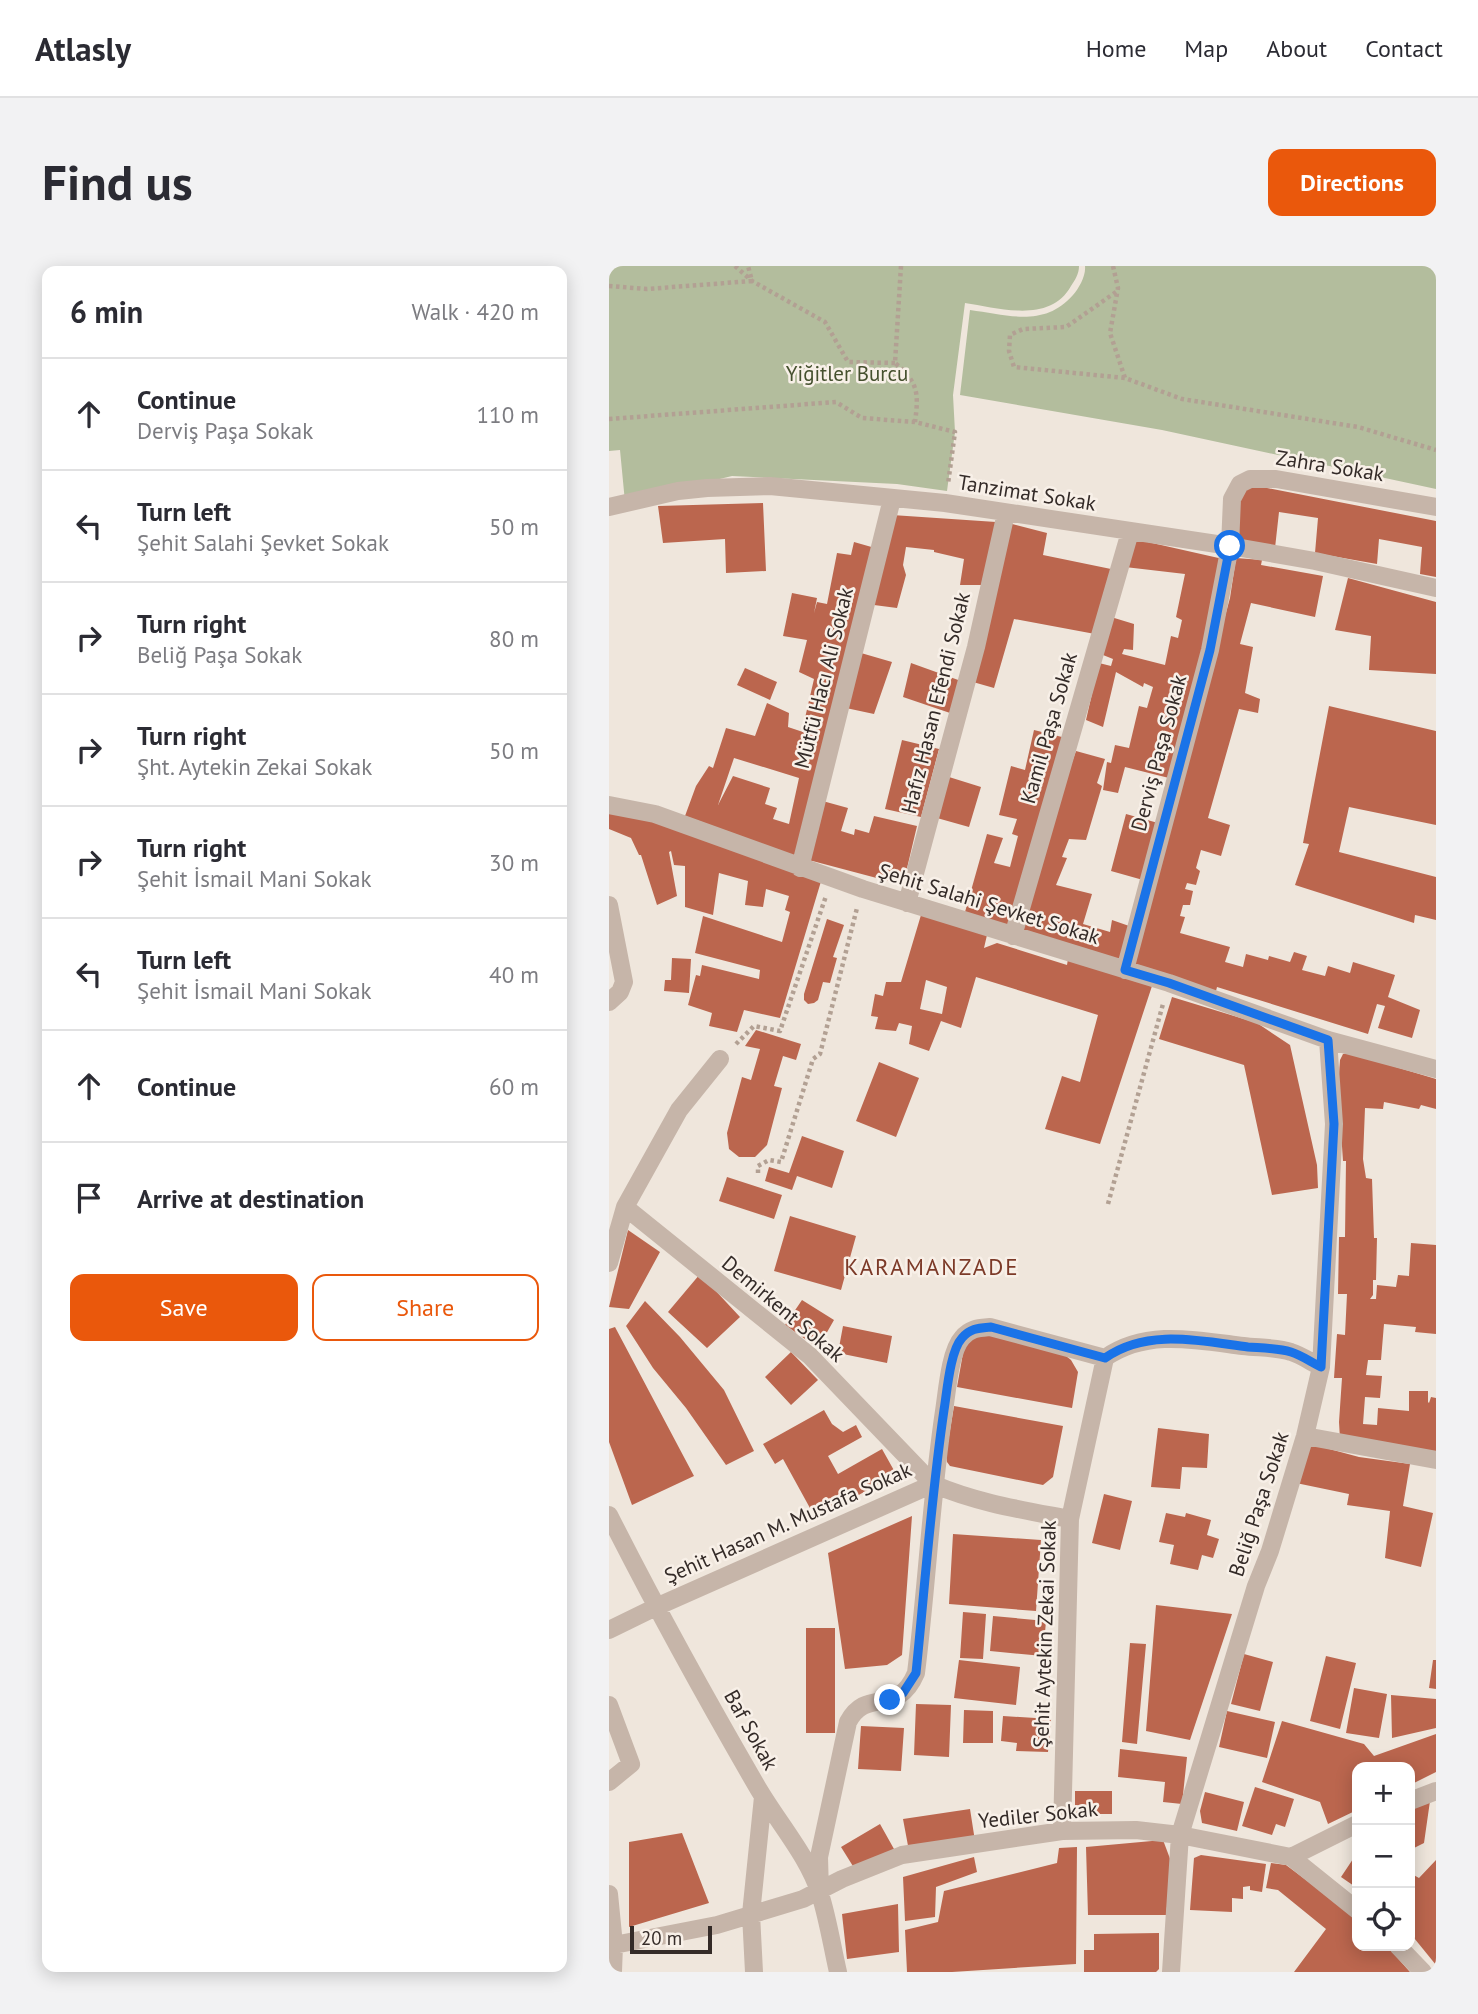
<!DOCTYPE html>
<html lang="en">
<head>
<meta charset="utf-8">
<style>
  body { margin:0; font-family:"PT Sans",sans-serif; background:#f2f2f3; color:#2b2b33 }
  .controls { position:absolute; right:21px; bottom:21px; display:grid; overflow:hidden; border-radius:14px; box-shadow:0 4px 18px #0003 }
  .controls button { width:63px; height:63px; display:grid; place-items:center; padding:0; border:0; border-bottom:2px solid #e1e1e2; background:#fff; color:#2b2b33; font:35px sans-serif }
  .scale { position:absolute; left:21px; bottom:18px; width:82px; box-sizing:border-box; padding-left:7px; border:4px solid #342b28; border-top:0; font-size:19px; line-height:24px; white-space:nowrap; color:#342b28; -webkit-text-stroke:5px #f8f0e8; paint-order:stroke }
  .stop { position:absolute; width:21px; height:21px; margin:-16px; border:5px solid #1a73e8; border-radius:50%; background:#fff }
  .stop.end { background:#1a73e8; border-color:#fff; box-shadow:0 2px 7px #0008 }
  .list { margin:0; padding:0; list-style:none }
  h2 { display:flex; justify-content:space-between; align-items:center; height:91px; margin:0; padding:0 28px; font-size:30px }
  h2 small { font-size:23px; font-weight:400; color:#7c7c81 }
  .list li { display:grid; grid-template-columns:46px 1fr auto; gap:21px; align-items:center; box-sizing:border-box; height:112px; padding:0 28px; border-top:2px solid #e1e1e2 }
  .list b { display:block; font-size:26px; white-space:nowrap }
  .list p { margin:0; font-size:23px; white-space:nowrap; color:#7c7c81 }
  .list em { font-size:23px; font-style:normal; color:#7c7c81 }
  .actions { display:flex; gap:14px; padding:21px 28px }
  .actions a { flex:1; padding:16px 0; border:2px solid #ea580c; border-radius:14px; text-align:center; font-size:24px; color:#ea580c }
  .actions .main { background:#ea580c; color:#fff }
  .icon { flex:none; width:38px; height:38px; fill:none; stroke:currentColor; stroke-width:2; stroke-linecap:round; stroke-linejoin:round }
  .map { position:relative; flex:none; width:827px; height:1706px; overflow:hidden; border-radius:14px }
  header { display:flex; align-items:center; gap:42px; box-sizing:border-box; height:98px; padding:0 35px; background:#fff; border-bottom:2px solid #e1e1e2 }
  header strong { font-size:33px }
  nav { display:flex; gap:38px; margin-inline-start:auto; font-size:24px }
  .intro { display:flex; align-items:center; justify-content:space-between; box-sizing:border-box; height:168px; padding:0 42px }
  h1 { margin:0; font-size:49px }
  .button { padding:18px 32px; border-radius:14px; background:#ea580c; color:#fff; font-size:24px; font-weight:700 }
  main { display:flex; gap:42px; padding:0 42px }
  aside { flex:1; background:#fff; border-radius:14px; box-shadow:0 4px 18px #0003 }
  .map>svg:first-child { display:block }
</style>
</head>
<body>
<header>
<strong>Atlasly</strong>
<nav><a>Home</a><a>Map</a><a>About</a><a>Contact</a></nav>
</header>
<div class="intro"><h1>Find us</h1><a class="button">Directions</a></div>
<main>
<aside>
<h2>6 min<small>Walk · 420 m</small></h2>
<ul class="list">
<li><svg class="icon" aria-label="ahead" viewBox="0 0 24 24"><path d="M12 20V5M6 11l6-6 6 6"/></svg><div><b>Continue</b><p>Derviş Paşa Sokak</p></div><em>110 m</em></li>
<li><svg class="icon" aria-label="left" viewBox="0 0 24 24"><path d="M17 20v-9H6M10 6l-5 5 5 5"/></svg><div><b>Turn left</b><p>Şehit Salahi Şevket Sokak</p></div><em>50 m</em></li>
<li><svg class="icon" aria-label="right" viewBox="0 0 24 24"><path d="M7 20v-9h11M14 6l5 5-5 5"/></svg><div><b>Turn right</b><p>Beliğ Paşa Sokak</p></div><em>80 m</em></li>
<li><svg class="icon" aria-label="right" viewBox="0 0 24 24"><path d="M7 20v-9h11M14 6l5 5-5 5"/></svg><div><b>Turn right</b><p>Şht. Aytekin Zekai Sokak</p></div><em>50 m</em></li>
<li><svg class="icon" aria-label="right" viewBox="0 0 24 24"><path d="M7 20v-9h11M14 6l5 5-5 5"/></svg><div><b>Turn right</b><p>Şehit İsmail Mani Sokak</p></div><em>30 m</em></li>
<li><svg class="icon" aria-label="left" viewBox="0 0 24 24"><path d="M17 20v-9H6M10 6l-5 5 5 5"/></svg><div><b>Turn left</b><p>Şehit İsmail Mani Sokak</p></div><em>40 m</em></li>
<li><svg class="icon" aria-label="ahead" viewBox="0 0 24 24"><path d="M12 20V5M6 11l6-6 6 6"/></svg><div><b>Continue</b></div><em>60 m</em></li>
<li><svg class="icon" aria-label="arrive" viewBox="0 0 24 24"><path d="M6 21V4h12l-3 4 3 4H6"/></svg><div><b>Arrive at destination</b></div></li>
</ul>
<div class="actions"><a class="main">Save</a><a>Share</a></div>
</aside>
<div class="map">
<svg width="827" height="1706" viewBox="0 0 827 1706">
  <rect width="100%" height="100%" fill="#efe6dc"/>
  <path fill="#b3bd9d" d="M0 0H470C470 8 466 14 462 20 441 58 390 42 356 37L344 129 346 166 338 225 288 218 123 210 16 236 11 184 0 185Z
    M476 0H827V223L553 164 351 129 361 44C399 49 435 62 464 29 470 22 477 10 476 0Z"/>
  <path fill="#bb664e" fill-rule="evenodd" d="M648 220 827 255V311L811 308 813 281 770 273 768 298 706 287 709 252 670 246 666 282 624 272 629 232 636 222Z
    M154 237 157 305 117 307 116 273 54 277 49 240Z
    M283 249 387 256 373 319H351L355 293 325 286V284L297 281 294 299 297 309 288 342 265 339Z
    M399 257 438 267 434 289 502 303 486 368 405 353 385 422 364 416Z
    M521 272 614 293 604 351 560 512 516 501 509 527 494 524 498 496 502 497 506 479 520 482 530 440 538 442 544 421 535 417 534 421 507 406 494 461 477 454 490 397 502 400 504 393 494 389 502 351 525 358 524 384 515 383 513 388 556 399 562 370 569 372 573 354 567 351 576 308 516 301Z
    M245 276 266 282 189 591 76 550 87 520 100 500 104 502 117 462 146 470 158 437 180 447 179 461 200 468 204 457 196 452 205 413 190 406 198 374 174 370 183 327 208 332 205 347 208 336 218 338 228 287 242 289ZM125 492 190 512 180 558 164 553 168 542 156 538 161 522 124 510 109 539Z
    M627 292 653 294 652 299 714 310 706 351 642 337 631 378 644 381 636 427 651 433 649 447 630 443 599 552 621 559 612 590 592 584 587 602 591 605 587 619 578 617 576 623 584 625 581 639H574L571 650 576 651 571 667 621 681 616 696 634 701 637 688 659 694 660 690 681 696 685 686 698 690 693 704 716 710 719 700 741 707 744 696 786 709 779 731 811 744 803 772 769 762 776 740 768 738 759 768 608 721 607 725 521 700 621 332Z
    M739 312 827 336V408L760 404 762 370 726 364Z
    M252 387 283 396 265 448 237 442Z
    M302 397 352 415 344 448 294 431Z
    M136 402 168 416 161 434 128 419Z
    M720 440 827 465V559L740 541 730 586 827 611V654L806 649 805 657 686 619 700 578 694 577Z
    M425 464 457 472 403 661 356 646 378 568 394 572 385 597 401 601 409 570 403 568 408 553 390 549 402 500 416 504Z
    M293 474 330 483 312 551 276 543Z
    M467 485 496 493 488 517 493 520 477 574 460 573 453 591 458 592 447 619 483 628 474 658 501 666 503 654 523 661 515 697 411 667 454 521Z
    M340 511 372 521 360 561 328 552Z
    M210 534 239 542 232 565 245 569 246 563 260 567 265 550 308 560 294 619 196 593Z
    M0 541 213 612 171 752 135 744 128 766 100 760 103 747 79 739 87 709 91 710 93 699 150 713 151 704 86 687 94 650 173 676 181 646 176 644 180 630 157 623 154 641 136 639 139 615 110 607 104 649 76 641V600L65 599 62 585 60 586 68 630 48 639 32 589H30L22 572 0 563Z
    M517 548 549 557 534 614 502 605Z
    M312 649 378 669 375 682 388 677 458 699 459 693 543 720 491 878 436 863 453 810 471 816 489 749 367 711 352 762 332 755 320 785 300 778 303 760 290 757 287 765 266 763 269 751 262 750 266 728 274 730 277 716H292ZM317 714 338 721 333 748 311 743Z
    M218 653 235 659 224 691 228 692 221 717 214 716 209 734 205 737 199 738 195 734V728Z
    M63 692 82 693 80 727 55 725 56 714H62Z
    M563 731 648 757 681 779 708 899 709 922 663 929 635 799 550 773Z
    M147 764 192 778 187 794 174 790 165 820 173 822 158 879 146 891H130L120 883 118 867 133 811 142 814 151 783 136 780Z
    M740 787 827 813V843L812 839 810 843 775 836 774 843 756 842 754 893 757 912 763 913 765 972H768L767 1014H764V1029L761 1033H767L768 1019 787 1021 789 1009 800 1010 802 977 827 979V1068L806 1066 807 1061 775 1058 772 1094H759L757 1109 773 1110 771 1132 756 1131 754 1158 768 1159 769 1142 800 1145V1125H819V1136L820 1137 822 1131 827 1132V1186L731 1173 730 1156 733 1112H725L728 1068 736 1069 738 1028H729L730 971H736L737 895H734L729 822 731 794 734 788Z
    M270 796 310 812 287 871 247 855Z
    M193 870 235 885 223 922 188 910 183 924 156 915 160 901 180 907Z
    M118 911 173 929 165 953 110 935Z
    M181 950 247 970 232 1024 165 1005Z
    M19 964 51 986 20 1043 0 1041Z
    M91 1008 131 1051 98 1082 59 1046Z
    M193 1034 225 1054 209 1082 176 1059Z
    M36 1035 71 1071 115 1124 145 1185 117 1199 77 1142 44 1102 17 1060Z
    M234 1060 283 1070 278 1097 229 1087Z
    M6 1061 85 1210 23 1239 0 1176V1063Z
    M371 1066 457 1090 462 1094 469 1106 463 1142 348 1121 356 1076Z
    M182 1086 209 1114 182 1139 156 1111Z
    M345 1140 454 1160 444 1211 434 1219 341 1200 338 1196 337 1189Z
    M215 1144 223 1158 234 1166 247 1159 253 1171 219 1190 229 1208 273 1183 287 1208 207 1253 174 1193 166 1198 154 1178Z
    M549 1162 600 1168 598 1202 573 1201 571 1223 542 1221Z
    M698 1177 750 1191 801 1198 794 1240 824 1247 812 1301 776 1292 781 1245 738 1239 740 1228 687 1217Z
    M495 1228 523 1235 511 1284 483 1277Z
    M557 1247 576 1251 577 1247 602 1254 598 1269 610 1273 604 1292 593 1289 589 1304 561 1298 565 1279 550 1276Z
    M303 1250 293 1389 278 1399 236 1403 219 1287Z
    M344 1268 432 1274 427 1345 340 1338Z
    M547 1339 623 1348 581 1474 537 1465Z
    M354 1346 377 1348 374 1393 351 1392Z
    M384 1350 437 1355 434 1390 381 1385Z
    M197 1362H226V1467H197Z
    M521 1377 537 1378 528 1478 513 1476Z
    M635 1388 664 1396 651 1445 622 1438Z
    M717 1390 747 1397 731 1463 701 1455Z
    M350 1394 411 1401 407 1439 345 1432Z
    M824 1394H827V1423L820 1422Z
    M745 1422 778 1428 770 1472 737 1467Z
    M782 1429 827 1433V1462L783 1472Z
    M307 1438 342 1439 340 1491 305 1489Z
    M355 1444 384 1445V1477H354Z
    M618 1445 666 1456 658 1492 610 1481Z
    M394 1450 442 1453 439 1486 407 1485 408 1477 392 1475Z
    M673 1455 755 1478 765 1490 827 1468V1506L801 1519V1501H748V1544L719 1558 711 1536 653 1516Z
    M252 1460 295 1462 292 1505 249 1503Z
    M511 1483 578 1491 573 1538 554 1536 556 1516 509 1511Z
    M646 1521 685 1533 676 1561 667 1558 663 1569 633 1560Z
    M466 1525H503V1548H466Z
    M596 1526 635 1536 628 1565 593 1557 591 1545Z
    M821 1535 815 1577 805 1582 801 1580V1544Z
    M361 1543 366 1575 300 1585 294 1553Z
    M271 1558 285 1583 247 1605 232 1581Z
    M73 1567 100 1637 20 1661V1576Z
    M554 1574 563 1598 557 1649H479L477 1581Z
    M468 1581 467 1698 343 1706H298L296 1664 329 1656 335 1625 448 1597 450 1582Z
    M592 1589 657 1598 653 1626 641 1624V1620L634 1621V1633L623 1632V1646L581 1644 585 1592Z
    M365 1591 368 1606 327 1621 326 1651 296 1655 294 1611Z
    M748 1592V1622L732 1611 744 1593Z
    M827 1594V1699L801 1667V1607L810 1612Z
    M662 1597 677 1599 748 1652V1680H778L801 1706H685L717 1663 669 1624 657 1622Z
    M289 1638 290 1686 238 1693 233 1648Z
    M550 1667V1703L547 1706H475V1684H485V1668Z"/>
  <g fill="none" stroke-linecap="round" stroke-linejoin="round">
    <path stroke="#b2a093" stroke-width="4.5" stroke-dasharray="3.5 3.5" stroke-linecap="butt" d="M126 0 143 15 216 56 239 96 286 97
      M292 0 286 97C309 116 310 127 306 156
      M504 0 509 22 501 67 516 112 573 133 749 161 827 184
      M0 20 38 23 143 15 139 0
      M507 26 457 61 414 63 401 69 400 85 405 101 516 112
      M0 153 227 136 253 152 306 156 346 166 339 218
      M127 778 145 760 171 765 217 630
      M149 907V900L160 894 172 896 204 793 211 788 248 642
      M499 938 554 738"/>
    <path stroke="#c6b5a9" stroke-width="18" d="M0 241 69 225 98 222 161 220 336 237 621 280 706 295 827 322
      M0 539 46 548 254 623 560 717 719 774 827 803
      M191 602 283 233
      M298 637 367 381 397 247
      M0 639 15 716 11 726 0 736
      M404 670 521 266
      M516 704 601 384 621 280 623 233 631 218 641 213H667L827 241
      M16 941 201 1090 324 1218C368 1237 414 1244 461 1253
      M0 997 16 941 70 844 111 793
      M496 1092C537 1063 587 1074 634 1080 649 1082 668 1081 682 1086 692 1089 702 1096 712 1101
      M696 1170 827 1194
      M0 1249C46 1340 95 1429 146 1517 166 1553 199 1589 211 1628 219 1653 223 1680 229 1706
      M0 1364 47 1341 324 1218
      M0 1439 22 1498 0 1516
      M801 1535 827 1525
      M453 1565 461 1253 496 1092
      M682 1591 748 1558
      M211 1626 210 1591 239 1456C258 1420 288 1452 307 1407 318 1319 322 1232 335 1145 338 1126 341 1085 353 1072 361 1062 370 1062 381 1061L496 1092
      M0 1628 5 1679 4 1706
      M0 1678 5 1679 108 1659 194 1633 233 1613 293 1589 453 1565 527 1564 571 1569 682 1591 748 1644
      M789 1680 814 1706
      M145 1706 142 1648 154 1531
      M562 1706 571 1569 647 1320 661 1285 696 1170 712 1101 725 858 719 774"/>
  </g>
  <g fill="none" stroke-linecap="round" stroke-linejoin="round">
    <path stroke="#1a73e8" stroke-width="9" d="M281 1434 294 1427 307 1407C316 1319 322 1232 335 1144 338 1126 341 1085 353 1072 361 1062 370 1062 382 1061L496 1092C538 1062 592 1075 639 1081 653 1082 669 1082 682 1086 692 1089 702 1096 712 1101L725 858 719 774 560 717 516 704 601 384 621 280"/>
  </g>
  <g text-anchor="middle" stroke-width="5" stroke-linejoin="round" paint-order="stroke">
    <g font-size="21" fill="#45502e" stroke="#f8f0e8">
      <text x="238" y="115">Yiğitler Burcu</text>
    </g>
    <g font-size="21" fill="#342b28" stroke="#f8f0e8">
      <text transform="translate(721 200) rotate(9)" y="7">Zahra Sokak</text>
      <text transform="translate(418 227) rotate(9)" y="7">Tanzimat Sokak</text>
      <text transform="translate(215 412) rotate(-76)" y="7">Mütfü Hacı Ali Sokak</text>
      <text transform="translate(327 437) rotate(-76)" y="7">Hafız Hasan Efendi Sokak</text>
      <text transform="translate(440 462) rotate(-74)" y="7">Kamil Paşa Sokak</text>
      <text transform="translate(550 487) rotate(-75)" y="7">Derviş Paşa Sokak</text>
      <text transform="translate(380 638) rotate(17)" y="7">Şehit Salahi Şevket Sokak</text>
      <text transform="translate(174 1043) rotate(40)" y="7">Demirkent Sokak</text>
      <text transform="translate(650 1238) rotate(-72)" y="7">Beliğ Paşa Sokak</text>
      <text transform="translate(179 1257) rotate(-24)" y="7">Şehit Hasan M. Mustafa Sokak</text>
      <text transform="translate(436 1368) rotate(-88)" y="7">Şehit Aytekin Zekai Sokak</text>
      <text transform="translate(142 1464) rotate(61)" y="7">Baf Sokak</text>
      <text transform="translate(429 1549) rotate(-6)" y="7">Yediler Sokak</text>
    </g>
    <g font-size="23" letter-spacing="2" fill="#7c3a28" stroke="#f8f0e8">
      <text x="323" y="1009">KARAMANZADE</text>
    </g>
  </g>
</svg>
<div class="controls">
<button>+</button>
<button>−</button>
<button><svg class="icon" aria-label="locate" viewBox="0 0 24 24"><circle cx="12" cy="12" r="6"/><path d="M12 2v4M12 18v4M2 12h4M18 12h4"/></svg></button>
</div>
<div class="scale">20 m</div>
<div class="stop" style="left:621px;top:280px"></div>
<div class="stop end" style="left:281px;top:1434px"></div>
</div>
</main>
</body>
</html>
